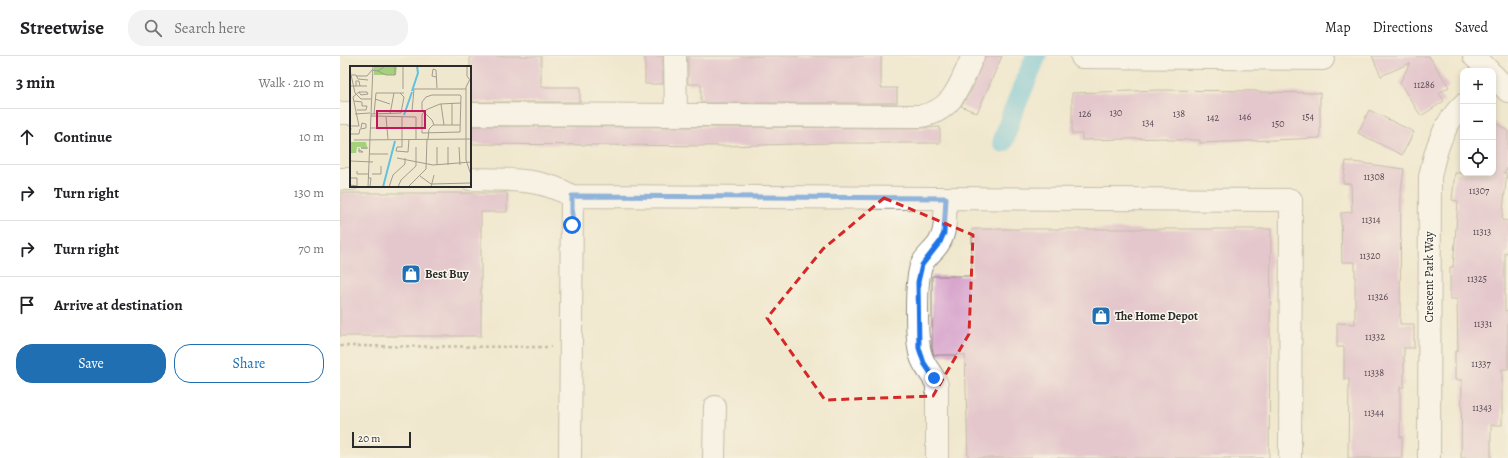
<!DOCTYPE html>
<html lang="en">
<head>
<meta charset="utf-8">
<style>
  body { margin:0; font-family:Alegreya,serif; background:#f2f2f2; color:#202124 }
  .controls { position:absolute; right:12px; top:12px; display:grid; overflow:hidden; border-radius:8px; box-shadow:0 2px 6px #0003 }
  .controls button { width:36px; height:36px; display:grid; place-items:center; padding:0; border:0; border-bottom:1px solid #e0e0e0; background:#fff; color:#202124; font:20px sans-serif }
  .scale { position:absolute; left:12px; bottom:10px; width:59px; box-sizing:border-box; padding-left:4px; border:2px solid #2b2b2b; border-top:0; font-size:11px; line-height:14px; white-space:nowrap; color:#2b2b2b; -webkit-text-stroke:3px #fbf7ec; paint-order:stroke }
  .stop { position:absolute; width:12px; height:12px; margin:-9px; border:3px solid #1a73e8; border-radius:50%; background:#fff }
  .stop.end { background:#1a73e8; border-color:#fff; box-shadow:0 1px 4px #0008 }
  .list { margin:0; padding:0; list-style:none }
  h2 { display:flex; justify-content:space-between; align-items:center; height:52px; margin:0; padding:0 16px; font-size:17px }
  h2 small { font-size:13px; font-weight:400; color:#757577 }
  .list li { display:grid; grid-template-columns:26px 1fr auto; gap:12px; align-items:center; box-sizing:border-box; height:56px; padding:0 16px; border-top:1px solid #e0e0e0 }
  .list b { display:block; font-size:15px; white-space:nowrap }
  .list em { font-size:13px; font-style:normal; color:#757577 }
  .actions { display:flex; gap:8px; padding:12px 16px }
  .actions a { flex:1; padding:9px 0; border:1px solid #1f6fb2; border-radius:16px; text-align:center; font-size:14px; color:#1f6fb2 }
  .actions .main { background:#1f6fb2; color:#fff }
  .icon { flex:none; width:22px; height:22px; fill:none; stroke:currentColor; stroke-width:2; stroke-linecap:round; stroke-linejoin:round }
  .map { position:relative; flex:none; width:1168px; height:402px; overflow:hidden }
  header { display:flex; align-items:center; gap:24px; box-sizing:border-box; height:56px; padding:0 20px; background:#fff; border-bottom:1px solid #e0e0e0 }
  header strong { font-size:19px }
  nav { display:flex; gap:22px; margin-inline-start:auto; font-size:14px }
  .search { width:280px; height:36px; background:#f2f2f2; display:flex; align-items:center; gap:10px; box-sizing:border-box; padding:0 14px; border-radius:16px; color:#757577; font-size:15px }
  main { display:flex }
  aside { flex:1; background:#fff }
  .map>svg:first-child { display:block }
</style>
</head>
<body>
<header>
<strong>Streetwise</strong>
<div class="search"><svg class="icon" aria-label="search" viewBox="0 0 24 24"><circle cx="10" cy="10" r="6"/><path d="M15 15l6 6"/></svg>Search here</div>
<nav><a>Map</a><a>Directions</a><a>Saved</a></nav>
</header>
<main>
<aside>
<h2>3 min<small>Walk · 210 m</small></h2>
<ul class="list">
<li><svg class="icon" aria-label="ahead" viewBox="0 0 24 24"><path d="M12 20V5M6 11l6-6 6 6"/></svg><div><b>Continue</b></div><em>10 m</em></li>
<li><svg class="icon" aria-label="right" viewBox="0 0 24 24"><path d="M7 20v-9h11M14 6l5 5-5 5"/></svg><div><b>Turn right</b></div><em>130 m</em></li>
<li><svg class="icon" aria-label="right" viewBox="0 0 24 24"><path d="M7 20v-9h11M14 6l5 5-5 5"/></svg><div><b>Turn right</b></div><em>70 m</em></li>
<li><svg class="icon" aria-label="arrive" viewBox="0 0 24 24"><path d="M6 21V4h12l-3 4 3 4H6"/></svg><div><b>Arrive at destination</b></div></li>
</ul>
<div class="actions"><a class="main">Save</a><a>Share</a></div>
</aside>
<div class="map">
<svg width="1168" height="402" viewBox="0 0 1168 402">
  <rect width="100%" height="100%" fill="#fbf7ec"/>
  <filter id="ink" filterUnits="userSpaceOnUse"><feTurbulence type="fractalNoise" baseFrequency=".025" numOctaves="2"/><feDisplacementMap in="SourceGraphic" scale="8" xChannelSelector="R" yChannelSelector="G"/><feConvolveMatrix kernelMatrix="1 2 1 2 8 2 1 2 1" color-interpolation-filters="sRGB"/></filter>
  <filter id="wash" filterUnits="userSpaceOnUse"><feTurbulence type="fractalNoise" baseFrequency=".012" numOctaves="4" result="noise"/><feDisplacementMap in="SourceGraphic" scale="16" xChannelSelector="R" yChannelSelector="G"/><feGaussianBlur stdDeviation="0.9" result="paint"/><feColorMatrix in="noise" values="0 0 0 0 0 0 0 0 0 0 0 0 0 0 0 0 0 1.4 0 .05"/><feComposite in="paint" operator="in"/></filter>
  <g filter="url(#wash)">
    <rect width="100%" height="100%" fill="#f0e8ce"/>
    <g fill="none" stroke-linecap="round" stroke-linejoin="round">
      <path stroke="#5fc2de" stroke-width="21" d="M663 86 672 58 696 0"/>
    </g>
    <g id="blocks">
      <path fill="#d6a0cb" d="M130 0H201V31H240V46H130Z
        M305 0H323V28H305Z
        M348 0H541V32H557V47H361V28H348Z
        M645 0H662L637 57 621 50 631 35Z
        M1032 0H1089L1109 31 1099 37 1104 45 1081 60 1060 27 1070 7 1041 20Z
        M821 34 917 35V36L980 37V82L860 87V84H828V82L742 84V78H732V37Z
        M1029 54 1074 76 1062 99 1018 77Z
        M1153 65 1168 75V111L1164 117H1167L1162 164 1168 165V197L1165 196V255L1168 254V313H1162V369H1151V402H1121L1122 324H1115V295H1118L1117 243H1110V211H1113L1118 145 1112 144 1115 117H1153Z
        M130 70 581 72 600 71V87H492L385 90 130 88Z
        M1006 105 1064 113 1061 135 1060 268H1074V292H1064V331H1060V381H1062V402H1008L1009 323H1004V291H997V267L1015 268V206H1002L1001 157 1012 156 1011 128 1003 127Z
        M0 137H167V156H141V280H0Z
        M632 173H931L929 402H628L625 299H594L592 292V220H632Z"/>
    </g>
  </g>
  <g filter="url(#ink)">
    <use href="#blocks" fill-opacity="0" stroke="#8e8a7c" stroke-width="1"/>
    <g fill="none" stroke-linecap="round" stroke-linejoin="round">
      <defs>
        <path id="minor" d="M335 0 336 59
          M1134 0 1149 15
          M742 1 983 3
          M1153 19 1168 35
          M0 57H11
          M130 58 581 60C614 55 620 27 633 0
          M0 123H11
          M130 123C167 124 198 121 232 140L951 144 950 402
          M230 402 232 140
          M374 402 375 351
          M597 402V329C593 318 584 311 581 300 576 286 575 222 582 208 586 200 594 195 599 187 607 174 605 157 605 142
          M1089 402 1090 121C1095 95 1103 68 1123 49"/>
      </defs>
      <use href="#minor" stroke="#8e8a7c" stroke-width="24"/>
      <path stroke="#8e8a7c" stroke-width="2.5" stroke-dasharray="3 3" stroke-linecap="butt" d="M0 290 211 291"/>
      <use href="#minor" stroke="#fff" stroke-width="22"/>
    </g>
  </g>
  <g fill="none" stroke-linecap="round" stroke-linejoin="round" filter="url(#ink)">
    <path stroke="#1a73e8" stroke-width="5" d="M232 169V140L606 142 604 177 600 186 582 209 578 226 579 292 584 307 594 322"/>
  </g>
  <path d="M0 0H1168V402H0ZM544 142 633 179 629 278 593 340 485 344 427 262 483 193Z" fill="#f0e8ce" fill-opacity=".55" fill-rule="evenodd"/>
  <path fill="none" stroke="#d62828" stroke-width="3" stroke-dasharray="8 5" stroke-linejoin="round" d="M544 142 633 179 629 278 593 340 485 344 427 262 483 193Z"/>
  <defs>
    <symbol id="shop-square" viewBox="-11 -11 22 22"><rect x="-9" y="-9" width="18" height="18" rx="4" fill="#1f6fb2" stroke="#fbf7ec"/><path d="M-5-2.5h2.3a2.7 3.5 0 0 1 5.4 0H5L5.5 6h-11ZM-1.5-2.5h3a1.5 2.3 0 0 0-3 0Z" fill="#fff"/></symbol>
  </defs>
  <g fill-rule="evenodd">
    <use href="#shop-square" x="60" y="207" width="22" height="22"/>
    <use href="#shop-square" x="750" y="249" width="22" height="22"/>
  </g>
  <g text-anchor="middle" stroke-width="3" stroke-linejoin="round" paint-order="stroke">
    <g font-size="10" fill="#564853">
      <text x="1084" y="32">11286</text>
      <text x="776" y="60">130</text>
      <text x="745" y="61">126</text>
      <text x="839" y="61">138</text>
      <text x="905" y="64">146</text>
      <text x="968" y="64">154</text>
      <text x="873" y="65">142</text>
      <text x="808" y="70">134</text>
      <text x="938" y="71">150</text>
      <text x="1034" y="124">11308</text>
      <text x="1139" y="138">11307</text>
      <text x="1031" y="167">11314</text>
      <text x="1142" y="179">11313</text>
      <text x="1030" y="203">11320</text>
      <text x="1137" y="226">11325</text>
      <text x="1038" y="244">11326</text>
      <text x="1143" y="271">11331</text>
      <text x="1035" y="284">11332</text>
      <text x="1141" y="311">11337</text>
      <text x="1034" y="320">11338</text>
      <text x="1142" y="355">11343</text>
      <text x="1034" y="360">11344</text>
    </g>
    <g font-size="12" font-weight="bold" fill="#2b2b2b" stroke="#fbf7ec" text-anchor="start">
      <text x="85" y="222">Best Buy</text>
      <text x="775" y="264">The Home Depot</text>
    </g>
    <g font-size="12" fill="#2b2b2b" stroke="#fbf7ec">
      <text transform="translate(1089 221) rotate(-90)" y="4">Crescent Park Way</text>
    </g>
  </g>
  <g transform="translate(10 10)">
    <rect width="121" height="121" fill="#f0e8ce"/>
    <path d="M24 0H47L46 9H24ZM0 76H16L17 81H7L6 87H0Z" fill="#a5d07c"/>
    <path fill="none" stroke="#5fc2de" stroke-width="2" d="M62 25 68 7 67 0M54 49 62 26M33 121 45 75"/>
    <path fill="none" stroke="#a19c8d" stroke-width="1" d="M35 0 28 5 36 9H45V0M117 0V10L119 13M0 4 5 27 11 33H21M2 9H6L8 13 18 14M6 10H17L22 4 28 5M86 11 82 10 83 3 86 4 87 22M121 11 116 21V94L121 109M0 20H17M6 20V15H9L10 20M53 23V0M25 33 40 38M4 35 12 36V40H17L16 44H7M91 38 94 59M62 45 64 23H116M5 48 20 47M21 48 51 47 54 31 50 27M24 48 26 27H54M40 48 44 27M21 50 66 51V73M36 51 38 73M52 51V81H47L46 85 58 86 59 73M84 59 82 54 73 45 72 43V36L76 31 82 29H110L111 30 110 66 72 67V49L73 47 76 44 78 43 90 38 111 37M102 59V37M0 60H9L3 31 9 26H17L18 28 11 29 9 26M1 62 0 68H9L10 63 16 62V58L12 57 11 62M21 62H42M78 73 79 63 83 59H110M4 74 121 73M98 81V99M109 81 110 99M17 82H11H18M9 84 13 86H9V82M20 88H38M47 92 83 99 121 96M0 95 23 96M87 99V81M7 105V108H18M22 108H31V100M70 110 81 118 121 117M0 112H7V120L0 119M18 112H21L20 121M18 121 23 0M39 121 43 109 55 98V92M48 121 51 114 66 100V81M58 121 76 103 77 73M81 121 84 109"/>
    <path fill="#c2185b" fill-opacity="0.15" stroke="#c2185b" stroke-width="2" d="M27 45H75V62H27Z"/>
    <rect width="121" height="121" fill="none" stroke="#2b2b2b" stroke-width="2"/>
  </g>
</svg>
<div class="controls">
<button>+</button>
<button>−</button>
<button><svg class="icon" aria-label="locate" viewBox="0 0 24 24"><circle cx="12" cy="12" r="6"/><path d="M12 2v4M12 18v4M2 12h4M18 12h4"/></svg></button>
</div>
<div class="scale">20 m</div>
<div class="stop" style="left:232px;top:169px"></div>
<div class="stop end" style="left:594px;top:322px"></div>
</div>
</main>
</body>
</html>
